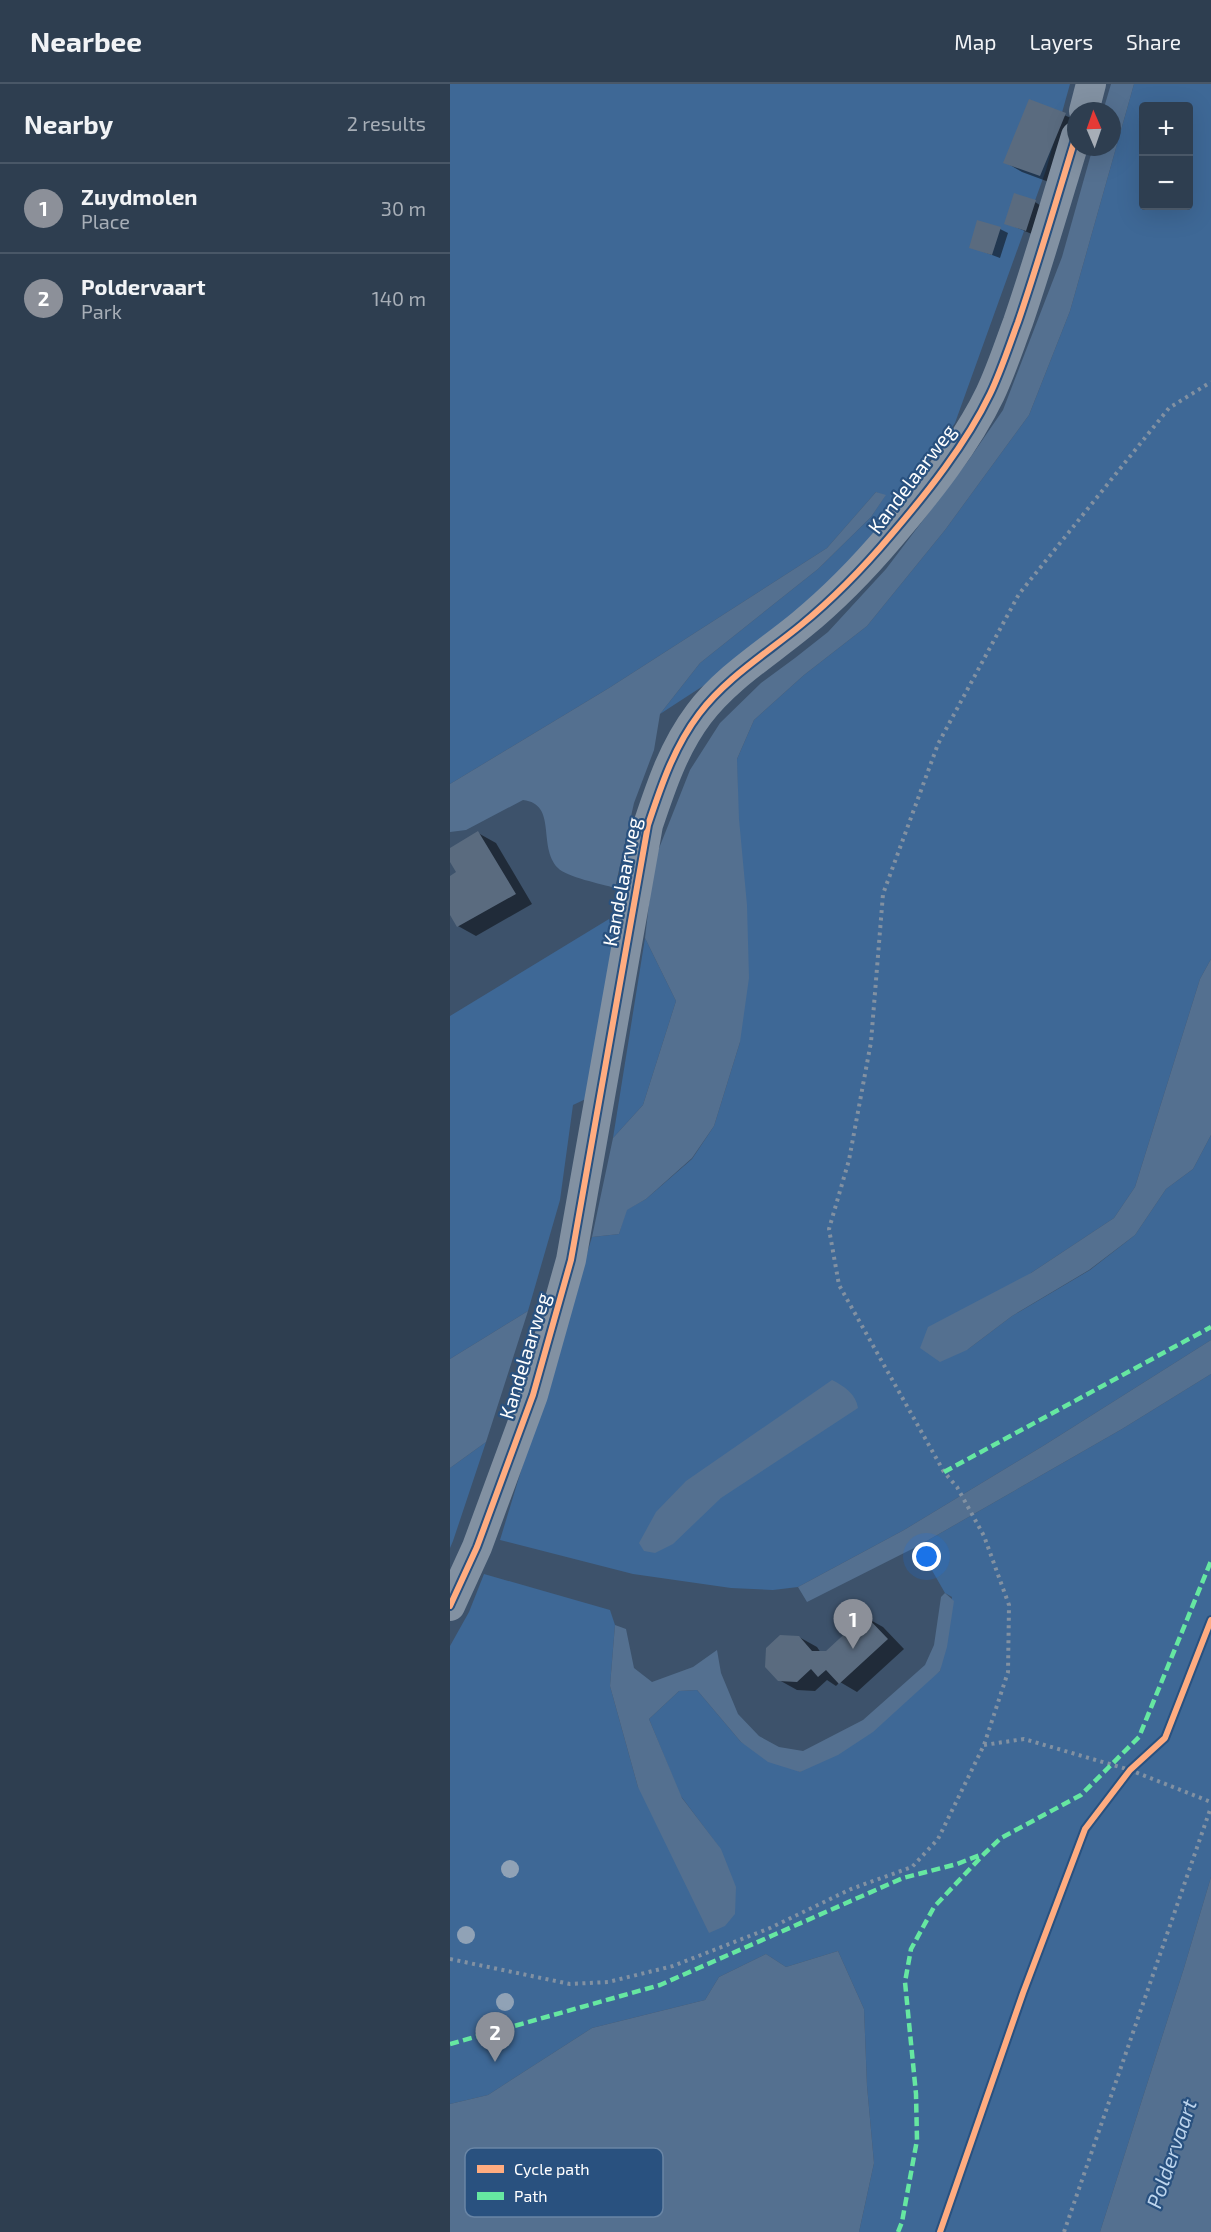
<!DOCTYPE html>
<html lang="en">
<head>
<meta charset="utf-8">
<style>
  body { margin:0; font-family:"Exo 2",sans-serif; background:#364557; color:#f1f3f6 }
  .controls { position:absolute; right:18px; top:18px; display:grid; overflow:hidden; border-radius:6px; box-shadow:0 6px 24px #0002 }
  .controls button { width:54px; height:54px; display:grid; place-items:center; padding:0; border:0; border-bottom:2px solid #495767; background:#2e3e50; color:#f1f3f6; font:30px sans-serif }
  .compass { position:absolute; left:617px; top:18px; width:54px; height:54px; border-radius:50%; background:#2e3e50; box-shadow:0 6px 24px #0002; rotate:358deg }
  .you { position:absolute; left:477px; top:1473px; width:21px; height:21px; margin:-15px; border:4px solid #fff; border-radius:50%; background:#1a73e8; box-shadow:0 0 0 9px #1a73e833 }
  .badge { display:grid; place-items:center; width:39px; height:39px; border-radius:50%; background:#8c9099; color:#fff; font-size:20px; font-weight:700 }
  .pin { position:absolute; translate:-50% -50px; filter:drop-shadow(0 2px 3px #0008) }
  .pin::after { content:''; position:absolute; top:32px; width:21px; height:18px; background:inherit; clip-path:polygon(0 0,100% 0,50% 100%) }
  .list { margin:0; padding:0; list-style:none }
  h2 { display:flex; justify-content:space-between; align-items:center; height:78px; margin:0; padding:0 24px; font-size:26px }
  h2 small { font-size:20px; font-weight:400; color:#a7aeb7 }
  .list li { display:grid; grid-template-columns:39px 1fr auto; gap:18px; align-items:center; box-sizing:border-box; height:90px; padding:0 24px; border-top:2px solid #495767 }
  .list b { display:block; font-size:22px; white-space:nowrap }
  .list p { margin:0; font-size:20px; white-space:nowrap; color:#a7aeb7 }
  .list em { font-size:20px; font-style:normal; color:#a7aeb7 }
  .map { position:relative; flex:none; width:761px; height:2148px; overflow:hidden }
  header { display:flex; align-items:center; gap:36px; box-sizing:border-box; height:84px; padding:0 30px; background:#2e3e50; border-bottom:2px solid #495767 }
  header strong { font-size:28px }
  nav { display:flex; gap:33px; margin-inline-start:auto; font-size:21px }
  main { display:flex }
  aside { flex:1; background:#2e3e50 }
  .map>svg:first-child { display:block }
</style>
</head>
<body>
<header>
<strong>Nearbee</strong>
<nav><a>Map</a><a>Layers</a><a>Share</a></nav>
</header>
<main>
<aside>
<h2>Nearby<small>2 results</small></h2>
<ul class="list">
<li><span class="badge">1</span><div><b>Zuydmolen</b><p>Place</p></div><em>30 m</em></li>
<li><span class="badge">2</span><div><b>Poldervaart</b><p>Park</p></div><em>140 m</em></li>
</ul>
</aside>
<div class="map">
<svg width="761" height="2148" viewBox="0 0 761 2148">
  <rect width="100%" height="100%" fill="#3d526b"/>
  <path fill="#3e6896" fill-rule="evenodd" d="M0 0H620L596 86 505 339 423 456 342 533 273 589 210 630 250 579 368 485 421 433 435 412 426 408 377 464 159 604 0 700Z
    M684 0H761V875L750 895 685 1103 664 1134 581 1189 517 1266 562 1232 640 1186 685 1151 716 1105 743 1085 761 1051V1256L593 1362 454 1446 348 1503 323 1506 281 1504 183 1490 50 1456 142 1153 169 1150 176 1126 196 1115 242 1075 264 1042 290 958 287 675 304 636 354 591 417 542 495 446 579 331 620 227ZM694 22H738V122H694Z
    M159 835 171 857 140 1013 123 1021 110 1116 78 1227 0 1275V932Z
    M195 854 226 917 193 1021 163 1054Z
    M761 1290V1793L734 1884 650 2148H409L424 2079 417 2002 414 1925 388 1867 336 1883 316 1870 269 1893 255 1916 142 1944 38 2011 0 2020V1562L19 1528 34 1490 160 1526 165 1541 160 1602 188 1703 269 1763 230 1711 199 1635 229 1607 247 1606 291 1658 350 1688 490 1587 502 1513 495 1509 468 1462 672 1345Z
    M36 1358 3 1457 0 1464V1384Z"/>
  <path fill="#547090" d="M661 0H684L620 227 579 331 495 446 417 542 354 591 304 636 287 675 289 735 297 821 299 894 290 958 264 1042 242 1074 196 1115 177 1126 169 1150 142 1153 163 1054 193 1021 226 917 195 854 204 777 240 686 270 639 311 599 345 574 378 548 436 485 518 377 553 326 612 173 643 63H662V27H653Z
    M426 408 436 411 421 433 368 485 250 579 210 630 204 666 184 719 165 804C152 800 116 793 108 784 87 762 108 720 73 716L16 746 0 748V700L159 604 377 464Z
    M761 875V1051L743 1085 716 1105 685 1151 639 1186 562 1232 517 1266 490 1278 470 1264 478 1243 581 1189 664 1134 685 1103 750 895Z
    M78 1227 36 1358 0 1384V1275Z
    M761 1256V1290L672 1345 468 1462 357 1518 348 1503 454 1446 593 1362Z
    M382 1296C394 1302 406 1310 408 1324L271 1414 223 1460 205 1469 194 1467 189 1459 206 1428 236 1397Z
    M495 1509 504 1517 497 1563 490 1587 423 1648 388 1671 350 1688 318 1678 291 1658 247 1606 229 1607 199 1635 232 1714 271 1765 286 1803 285 1830 275 1842 259 1849 188 1703 160 1602 165 1541 176 1545 184 1584 202 1598 243 1583 267 1566 271 1589 288 1630 309 1652 329 1663 353 1667 413 1636 475 1581 484 1561 491 1513Z
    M761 1793V2148H650L734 1884Z
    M388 1867 414 1925 417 2002 424 2079 409 2148H0V2020L38 2011 142 1944 255 1916 269 1893 316 1870 336 1883Z"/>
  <path fill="#0007" d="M580 17 626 36 607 101 572 88 555 78Z
    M585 118 593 123 584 151 556 139Z
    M550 145 558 149 550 174 521 163Z
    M28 749 46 759 82 820 26 852 8 842 0 828V794L8 789 0 776V766Z
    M415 1533 433 1543 454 1565 407 1608 390 1598 386 1602 377 1596 365 1607 347 1606 329 1596 349 1553 367 1563 371 1569H377Z"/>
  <path fill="#5a6b7f" d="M579 15 616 29 590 92 553 79Z
    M564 109 586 116 576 147 554 140Z
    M527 136 551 143 542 171 519 164Z
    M28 747 66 810 7 843 0 831V792L6 788 0 778V764Z
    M415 1531 438 1555 389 1600 376 1586 368 1593 361 1585 347 1598 328 1597 315 1583 316 1564 330 1551 349 1552 362 1567H376Z"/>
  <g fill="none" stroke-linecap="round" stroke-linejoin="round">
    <path stroke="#8291a2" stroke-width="4" stroke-dasharray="3 4.5" stroke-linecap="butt" d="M534 1661 574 1655 680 1686 761 1718
      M0 1875 120 1900 158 1898 223 1882 320 1844 401 1805 462 1783 488 1755 534 1661 558 1588 559 1521 534 1452 507 1403 494 1388 389 1201 379 1145 399 1076 421 958 433 810 488 660 569 510 719 324 761 298
      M614 2148 761 1723"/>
    <path stroke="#8291a2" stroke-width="30" d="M634 27 641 0
      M0 1522 27 1463 83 1311 121 1176 198 741C211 702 224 663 249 630 276 594 317 569 351 541 384 514 414 483 441 451 477 409 516 360 540 310 551 287 559 262 568 238 589 177 607 114 626 52"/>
    <path stroke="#66e7a1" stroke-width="4.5" stroke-dasharray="9 4.5" stroke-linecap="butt" d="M494 1388 761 1243
      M0 1960 210 1901 453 1794 507 1780 530 1771
      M448 2148 452 2138 467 2056 466 2010 455 1898 461 1865 484 1823 534 1770 551 1754 631 1711 689 1653 761 1477"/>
    <defs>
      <path id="cycleway" d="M0 1522 27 1463 83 1311 121 1176 198 741C211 702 224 663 249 630 276 594 317 569 351 541 384 514 414 483 441 451 477 409 516 360 540 310 551 287 559 262 568 238 589 177 607 114 626 52
        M490 2148 573 1909 635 1745 680 1686 715 1654 761 1536"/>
    </defs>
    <use href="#cycleway" stroke="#29517f" stroke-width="10"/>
    <use href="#cycleway" stroke="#ffac80" stroke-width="6"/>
  </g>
  <g fill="#90a2b6">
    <circle cx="60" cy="1785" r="9"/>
    <circle cx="16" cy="1851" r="9"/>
    <circle cx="55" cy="1918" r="9"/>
  </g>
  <g text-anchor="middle" stroke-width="4.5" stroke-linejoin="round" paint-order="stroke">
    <g font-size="20" fill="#fff" stroke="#29517f">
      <text transform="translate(462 395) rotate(-53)" y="7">Kandelaarweg</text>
      <text transform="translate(172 798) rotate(-79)" y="7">Kandelaarweg</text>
      <text transform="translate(75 1272) rotate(-73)" y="7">Kandelaarweg</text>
    </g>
    <g font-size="21" font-style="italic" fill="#bcd4ed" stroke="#29517f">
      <text transform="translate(722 2070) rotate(-71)" y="7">Poldervaart</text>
    </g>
  </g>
  <rect x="15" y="2064" width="198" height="69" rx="9" fill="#29517f" stroke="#6985a5" stroke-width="1.5"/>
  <rect x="27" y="2081" width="27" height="8" fill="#ffac80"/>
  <rect x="27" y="2108" width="27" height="8" fill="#66e7a1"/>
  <g font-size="16" fill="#fff">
    <text x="64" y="2091">Cycle path</text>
    <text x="64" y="2118">Path</text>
  </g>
</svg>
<div class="controls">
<button>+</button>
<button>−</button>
</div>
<svg class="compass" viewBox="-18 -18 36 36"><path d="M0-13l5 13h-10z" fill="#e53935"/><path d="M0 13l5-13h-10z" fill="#a7aeb7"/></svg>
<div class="you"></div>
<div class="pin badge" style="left:403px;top:1565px">1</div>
<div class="pin badge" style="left:45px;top:1978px">2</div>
</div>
</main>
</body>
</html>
